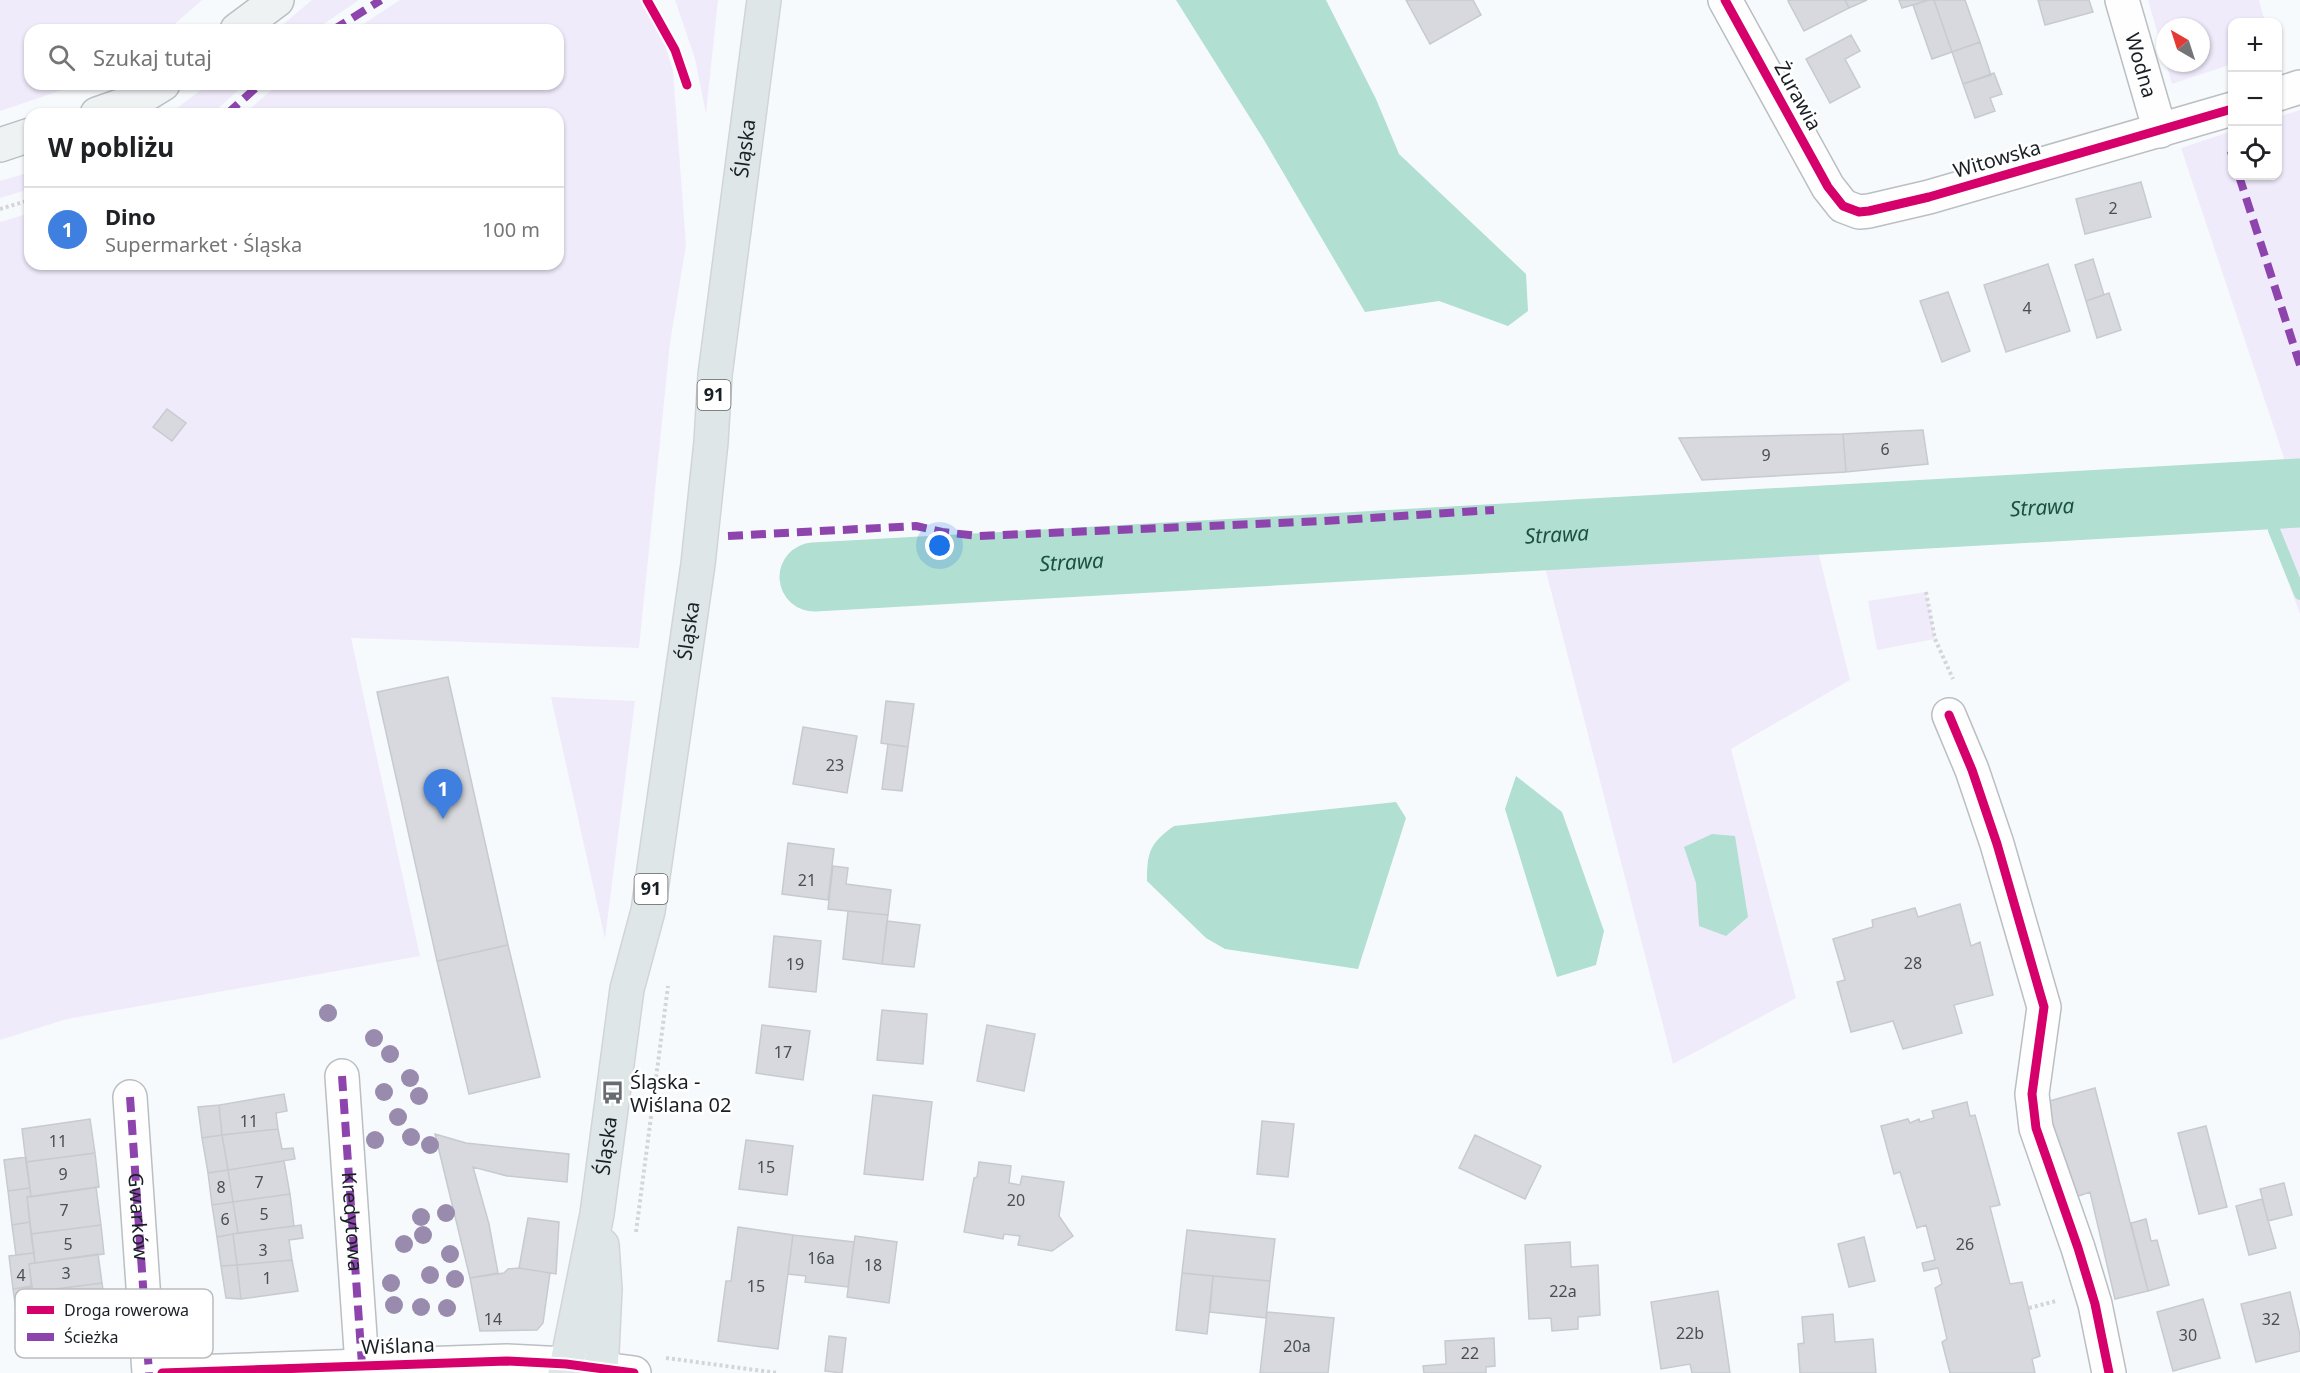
<!DOCTYPE html>
<html lang="pl">
<head>
<meta charset="utf-8">
<style>
  body { margin:0; font-family:"Noto Sans",sans-serif; background:#f2f2f2; color:#202124 }
  .controls { position:absolute; right:18px; top:18px; display:grid; overflow:hidden; border-radius:12px; box-shadow:0 2px 4px #0004 }
  .controls button { width:54px; height:54px; display:grid; place-items:center; padding:0; border:0; border-bottom:2px solid #e0e0e0; background:#fff; color:#202124; font:30px sans-serif }
  .compass { position:absolute; left:2156px; top:18px; width:54px; height:54px; border-radius:50%; background:#fff; box-shadow:0 2px 4px #0004; rotate:321deg }
  .you { position:absolute; left:940px; top:546px; width:21px; height:21px; margin:-15px; border:4px solid #fff; border-radius:50%; background:#1a73e8; box-shadow:0 0 0 9px #1a73e833 }
  .badge { display:grid; place-items:center; width:39px; height:39px; border-radius:50%; background:#676c70; color:#fff; font-size:20px; font-weight:700 }
  .pin { position:absolute; translate:-50% -50px; filter:drop-shadow(0 2px 3px #0008) }
  .pin::after { content:''; position:absolute; top:32px; width:21px; height:18px; background:inherit; clip-path:polygon(0 0,100% 0,50% 100%) }
  .list { margin:0; padding:0; list-style:none }
  h2 { display:flex; justify-content:space-between; align-items:center; height:78px; margin:0; padding:0 24px; font-size:26px }
  h2 small { font-size:20px; font-weight:400; color:#757577 }
  .list li { display:grid; grid-template-columns:39px 1fr auto; gap:18px; align-items:center; box-sizing:border-box; height:84px; padding:0 24px; border-top:2px solid #e0e0e0 }
  .list b { display:block; font-size:22px; white-space:nowrap }
  .list p { margin:0; font-size:20px; white-space:nowrap; color:#757577 }
  .list em { font-size:20px; font-style:normal; color:#757577 }
  .icon { flex:none; width:33px; height:33px; fill:none; stroke:currentColor; stroke-width:2; stroke-linecap:round; stroke-linejoin:round }
  .map { position:relative; flex:none; width:2300px; height:1373px; overflow:hidden }
  .search { position:absolute; background:#fff; box-shadow:0 2px 4px #0004; left:24px; top:24px; width:540px; height:66px; display:flex; align-items:center; gap:15px; box-sizing:border-box; padding:0 21px; border-radius:18px; color:#757577; font-size:22px }
  .panel { position:absolute; background:#fff; box-shadow:0 2px 4px #0004; left:24px; top:108px; width:540px; height:162px; border-radius:18px }
  .map>svg:first-child { display:block }
</style>
</head>
<body>
<div class="map">
<svg width="2300" height="1373" viewBox="0 0 2300 1373">
  <rect width="100%" height="100%" fill="#f7fafc"/>
  <path fill="#f0ebfb" d="M0 0H202L168 30H30V84H80L0 111Z
    M312 0H359L315 30H276Z
    M400 0H641L665 44 673 71 686 245 670 343 639 648 351 638 420 956 67 1019 0 1040V222L30 213V264H558V114H244L278 84H558V30H354Z
    M675 0H718L706 114 695 59Z
    M2148 0H2259L2265 22H2232V64L2172 84 2166 63H2201V27H2165V59Z
    M209 84H245L212 114H169Z
    M2300 110V614L2251 482 2284 458 2181 148 2232 131V176H2278V117Z
    M30 172V189L0 198V181Z
    M1816 543 1850 680 1731 749 1796 998 1673 1064 1541 552Z
    M1926 592 1935 639 1877 650 1868 601Z
    M551 697 635 701 605 939Z"/>
  <path fill="#b1dfd1" d="M1176 0H1326L1376 99 1399 154 1526 274 1528 311 1508 326 1439 301 1365 312 1264 140Z
    M908 547 931 569 913 591 813 598 814 577 811 559Z
    M1516 776 1562 812 1604 931 1596 965 1557 977 1505 809Z
    M1396 802 1406 818 1358 969 1225 949 1206 938 1147 881C1147 852 1150 843 1174 826Z
    M1712 834 1735 836 1748 917 1726 936 1699 926 1696 883 1684 847Z"/>
  <g fill="none" stroke-linecap="round" stroke-linejoin="round">
    <path stroke="#b1dfd1" stroke-width="12" d="M2271 494 2274 530 2300 594"/>
    <path stroke="#b1dfd1" stroke-width="69" id="s1" d="M814 577 2300 493"/>
  </g>
  <path fill="#d7d9de" stroke="#c7cacf" stroke-width="1.5" d="M1406 0H1473L1481 15 1430 44Z
    M1791 0H1845L1849 8 1804 31 1788 1Z
    M1845 0H1867L1849 8Z
    M1899 0H1929L1902 8Z
    M1929 0H1934L1952 52 1932 59 1913 5Z
    M1934 0H1965L1980 42 1952 52Z
    M2038 0H2089L2093 12 2045 25Z
    M1851 35 1860 51 1845 59 1860 87 1830 103 1806 59Z
    M1980 42 1991 75 1963 84 1952 52Z
    M1994 73 2002 94 1990 98 1995 111 1975 118 1963 84Z
    M2141 182 2151 217 2085 234 2076 199Z
    M2093 259 2104 295 2086 301 2075 265Z
    M2048 264 2070 331 2006 352 1984 285Z
    M1948 292 1970 351 1942 362 1920 301Z
    M2109 293 2121 330 2097 338 2086 301Z
    M167 409 186 423 172 441 153 427Z
    M1923 430 1928 464 1846 472 1843 434Z
    M1843 434 1846 472 1702 480 1679 438Z
    M448 677 508 945 437 961 377 692Z
    M886 701 914 704 908 747 881 743Z
    M803 727 857 736 847 793 793 784Z
    M888 744 908 747 902 791 882 789Z
    M788 843 834 849 828 900 782 894Z
    M833 866 848 868 846 884 891 890 888 915 828 909Z
    M1960 904 1971 946 1980 942 1993 995 1954 1005 1962 1033 1903 1049 1893 1021 1851 1032 1837 982 1845 980 1833 939 1873 927 1872 920 1915 908 1918 917Z
    M848 911 888 915 882 964 843 959Z
    M887 921 920 925 914 967 882 964Z
    M774 936 821 941 816 992 769 987Z
    M508 945 540 1077 469 1094 437 961Z
    M882 1010 927 1014 923 1064 877 1060Z
    M762 1025 810 1031 803 1080 756 1073Z
    M987 1025 1035 1034 1024 1091 977 1081Z
    M2095 1088 2148 1291 2115 1299 2090 1192 2073 1198 2046 1102Z
    M284 1094 287 1111 276 1113 278 1129 222 1135 219 1105Z
    M873 1095 932 1102 923 1180 864 1174Z
    M1967 1102 1970 1116 1975 1115 2000 1205 1990 1207 2010 1284 2022 1282 2040 1356 2032 1359 2035 1373H1950L1942 1342 1947 1339 1935 1288 1942 1284 1938 1268 1924 1271 1922 1263 1935 1260 1926 1225 1917 1228 1900 1172 1894 1174 1881 1126 1908 1119 1910 1123 1919 1119 1920 1122 1934 1118 1932 1111Z
    M219 1105 222 1135 202 1138 198 1107Z
    M90 1119 95 1153 26 1162 22 1129Z
    M1262 1121 1294 1124 1288 1177 1257 1174Z
    M2206 1126 2227 1207 2199 1214 2178 1133Z
    M278 1129 282 1149 293 1148 295 1159 228 1170 222 1135Z
    M435 1134 466 1143 569 1154 567 1182 507 1176 473 1167 489 1224 498 1273 470 1278Z
    M222 1135 228 1170 208 1173 202 1138Z
    M1475 1135 1541 1166 1525 1199 1459 1168Z
    M746 1140 793 1146 787 1195 739 1189Z
    M95 1153 99 1187 31 1197 26 1162Z
    M26 1157 30 1188 8 1191 4 1160Z
    M284 1161 290 1194 233 1202 228 1170Z
    M979 1162 1011 1166 1009 1183 1020 1185 1022 1176 1064 1182 1059 1216 1073 1236 1052 1251 1018 1245 1020 1236 1004 1234 1003 1239 964 1232 974 1178 977 1177Z
    M228 1170 233 1202 212 1205 208 1173Z
    M2284 1183 2292 1215 2268 1221 2260 1189Z
    M96 1187 101 1225 31 1234 27 1197Z
    M30 1188 31 1197H27L30 1222 12 1225 8 1191Z
    M290 1194 294 1226 238 1233 233 1202Z
    M2262 1199 2276 1248 2249 1255 2236 1206Z
    M233 1202 238 1233 217 1237 212 1205Z
    M528 1218 559 1222 556 1274 519 1268Z
    M2146 1219 2151 1241 2157 1240 2169 1285 2148 1291 2131 1223Z
    M30 1222 34 1253 16 1255 12 1225Z
    M101 1225 104 1254 35 1263 31 1234Z
    M301 1225 303 1238 289 1240 292 1260 237 1265 233 1234Z
    M738 1227 793 1235 778 1349 718 1341 726 1281H731Z
    M1187 1230 1275 1239 1270 1281 1182 1273Z
    M233 1234 237 1265 221 1266 217 1237Z
    M793 1235 854 1242 848 1287 805 1282 806 1276 788 1274Z
    M855 1236 897 1242 889 1303 847 1297Z
    M1864 1237 1875 1281 1849 1287 1838 1244Z
    M1570 1242 1571 1267 1598 1265 1600 1315 1578 1317V1329L1552 1331 1551 1318 1529 1319 1525 1245Z
    M34 1253 35 1263 29 1264 32 1286 13 1289 9 1256Z
    M98 1254 102 1283 32 1292 29 1264Z
    M292 1260 298 1291 241 1299 237 1265Z
    M237 1265 241 1299 226 1298 221 1266Z
    M519 1268 550 1273 543 1323 537 1330 480 1331 470 1278 504 1273 508 1269Z
    M1182 1273 1213 1276 1207 1334 1176 1330Z
    M1213 1276 1270 1281 1266 1318 1210 1312Z
    M102 1283 108 1321 38 1331 32 1292Z
    M32 1286 37 1322 18 1324 13 1289Z
    M1718 1291 1730 1373H1692L1690 1364 1661 1369 1651 1302Z
    M2290 1292 2300 1335V1351L2256 1362 2241 1304Z
    M2203 1299 2220 1358 2173 1371 2157 1312Z
    M1267 1312 1334 1318 1328 1373H1260Z
    M1833 1314 1835 1342 1873 1339 1876 1373H1800L1798 1344 1804 1343 1802 1317Z
    M829 1336 846 1338 842 1373 825 1371Z
    M1494 1338 1495 1366 1486 1367V1373H1424L1423 1366 1446 1364 1445 1341Z"/>
  <g fill="none" stroke-linecap="round" stroke-linejoin="round">
    <defs>
      <g id="street">
        <path d="M1725 0 1828 187 1843 206 1859 212 1869 211 1929 197 2232 109"/>
        <path id="s2" d="M2122 0 2160 131"/>
        <path d="M2278 94 2300 87"/>
        <path d="M1949 715 1972 770 1997 844 2044 1007 2032 1094 2036 1128 2078 1248 2095 1304 2109 1373"/>
        <path d="M342 1076 362 1365"/>
        <path d="M130 1097 149 1373"/>
        <path d="M162 1373 507 1361 566 1364 634 1373"/>
      </g>
      <path id="secondary" d="M237 30 277 0
        M97 114 137 100 163 84
        M0 145 30 135"/>
      <g id="primary">
        <path id="s3" d="M565 1373 597 1214 627 989 648 911 698 564 711 442 715 375 764 0"/>
        <path d="M601 1373 605 1289 602 1245"/>
      </g>
    </defs>
    <use href="#street" stroke="#babfc3" stroke-width="36"/>
    <use href="#secondary" stroke="#babfc3" stroke-width="36"/>
    <use href="#primary" stroke="#d2d5d7" stroke-width="36"/>
    <path stroke="#d4d5d7" stroke-width="4" stroke-dasharray="3 3" stroke-linecap="butt" d="M647 0 675 50 687 85
      M0 209 30 200
      M1926 592 1935 639 1953 679
      M636 1232 668 986
      M2029 1308 2056 1301
      M666 1358 778 1373"/>
    <use href="#street" stroke="#fefeff" stroke-width="33"/>
    <use href="#secondary" stroke="#eef2f3" stroke-width="33"/>
    <use href="#primary" stroke="#dee6e7" stroke-width="33"/>
    <g stroke="#8e44ad" stroke-width="8" stroke-dasharray="15 8" stroke-linecap="butt">
      <path d="M333 30 381 0"/>
      <path d="M227 114 260 84"/>
      <path d="M2231 151 2232 155"/>
      <path d="M2239 176 2300 365"/>
      <path d="M728 536 916 526 942 532 979 536 1323 521 1494 510"/>
      <path id="s4" d="M342 1076 362 1365"/>
      <path id="s5" d="M130 1097 149 1373"/>
    </g>
    <defs>
      <path id="cycleway" d="M647 0 675 50 687 85
        M1725 0 1828 187 1843 206 1859 212 1869 211 1929 197 2232 109
        M1949 715 1972 770 1997 844 2044 1007 2032 1094 2036 1128 2078 1248 2095 1304 2109 1373
        M162 1373 507 1361 566 1364 634 1373"/>
    </defs>
    <use href="#cycleway" stroke="#fff" stroke-width="13"/>
    <use href="#cycleway" stroke="#d6006c" stroke-width="9"/>
  </g>
  <g fill="#998bad">
    <circle cx="328" cy="1013" r="9"/>
    <circle cx="374" cy="1038" r="9"/>
    <circle cx="390" cy="1054" r="9"/>
    <circle cx="410" cy="1078" r="9"/>
    <circle cx="384" cy="1092" r="9"/>
    <circle cx="419" cy="1096" r="9"/>
    <circle cx="398" cy="1117" r="9"/>
    <circle cx="411" cy="1137" r="9"/>
    <circle cx="375" cy="1140" r="9"/>
    <circle cx="430" cy="1145" r="9"/>
    <circle cx="446" cy="1213" r="9"/>
    <circle cx="421" cy="1217" r="9"/>
    <circle cx="423" cy="1235" r="9"/>
    <circle cx="404" cy="1244" r="9"/>
    <circle cx="450" cy="1254" r="9"/>
    <circle cx="430" cy="1275" r="9"/>
    <circle cx="455" cy="1279" r="9"/>
    <circle cx="391" cy="1283" r="9"/>
    <circle cx="394" cy="1305" r="9"/>
    <circle cx="421" cy="1307" r="9"/>
    <circle cx="447" cy="1308" r="9"/>
  </g>
  <defs>
    <symbol id="bus-bare" viewBox="-9 -9 18 18"><path d="M-5-6H5V4H4V6H2V4H-2V6H-4V4H-5ZM-3.5-4V0h7V-4ZM-3.5 1.2v1.5H-2V1.2ZM2 1.2v1.5H3.5V1.2Z" fill="#676c70" stroke="#fff" stroke-width="2.5" paint-order="stroke"/></symbol>
  </defs>
  <g fill-rule="evenodd">
    <use href="#bus-bare" x="596" y="1076" width="33" height="33"/>
  </g>
  <g text-anchor="middle" stroke-width="5" stroke-linejoin="round" paint-order="stroke">
    <g font-size="16" fill="#484e53">
      <text x="2113" y="214">2</text>
      <text x="2027" y="314">4</text>
      <text x="1885" y="455">6</text>
      <text x="1766" y="461">9</text>
      <text x="835" y="771">23</text>
      <text x="807" y="886">21</text>
      <text x="1913" y="969">28</text>
      <text x="795" y="970">19</text>
      <text x="783" y="1058">17</text>
      <text x="249" y="1127">11</text>
      <text x="58" y="1147">11</text>
      <text x="766" y="1173">15</text>
      <text x="63" y="1180">9</text>
      <text x="259" y="1188">7</text>
      <text x="221" y="1193">8</text>
      <text x="1016" y="1206">20</text>
      <text x="64" y="1216">7</text>
      <text x="264" y="1220">5</text>
      <text x="225" y="1225">6</text>
      <text x="68" y="1250">5</text>
      <text x="1965" y="1250">26</text>
      <text x="263" y="1256">3</text>
      <text x="821" y="1264">16a</text>
      <text x="873" y="1271">18</text>
      <text x="66" y="1279">3</text>
      <text x="21" y="1281">4</text>
      <text x="267" y="1284">1</text>
      <text x="756" y="1292">15</text>
      <text x="1563" y="1297">22a</text>
      <text x="493" y="1325">14</text>
      <text x="2271" y="1325">32</text>
      <text x="1690" y="1339">22b</text>
      <text x="2188" y="1341">30</text>
      <text x="1297" y="1352">20a</text>
      <text x="1470" y="1359">22</text>
    </g>
    <g fill="#fff" stroke="#5e6366" stroke-width="1.5">
      <rect x="697.5" y="380" width="33" height="30" rx="4.5"/>
      <rect x="634.5" y="874" width="33" height="30" rx="4.5"/>
    </g>
    <g font-size="18" font-weight="bold" fill="#192025">
      <text x="714" y="401">91</text>
      <text x="651" y="895">91</text>
    </g>
    <g font-size="20" fill="#192025" stroke="#fff">
      <text dy="7" stroke="none"><textPath href="#s2" startOffset="68">Wodna</textPath></text>
      <text transform="translate(1798 96) rotate(61)" y="7">Żurawia</text>
      <text dy="7" stroke="none"><textPath href="#s3" startOffset="1239">Śląska</textPath></text>
      <text transform="translate(1997 159) rotate(-16)" y="7">Witowska</text>
      <text dy="7" stroke="none"><textPath href="#s3" startOffset="753">Śląska</textPath></text>
      <text dy="7" stroke="none"><textPath href="#s3" startOffset="231">Śląska</textPath></text>
      <text dy="7" stroke="none"><textPath href="#s5" startOffset="120">Gwarków</textPath></text>
      <text dy="7" stroke="none"><textPath href="#s4" startOffset="146">Kredytowa</textPath></text>
      <text transform="translate(398 1346) rotate(-2)" y="7">Wiślana</text>
    </g>
    <g font-size="20" fill="#192025" stroke="#fff" text-anchor="start">
      <text x="630" y="1089">Śląska -<tspan x="630" dy="23">Wiślana 02</tspan></text>
    </g>
    <g font-size="21" font-style="italic" fill="#1b5042" stroke="#fff">
      <text dy="7" stroke="none"><textPath href="#s1" startOffset="1230">Strawa</textPath></text>
      <text dy="7" stroke="none"><textPath href="#s1" startOffset="744">Strawa</textPath></text>
      <text dy="7" stroke="none"><textPath href="#s1" startOffset="258">Strawa</textPath></text>
    </g>
  </g>
  <rect x="15" y="1289" width="198" height="69" rx="9" fill="#fff" stroke="#babcbe" stroke-width="1.5"/>
  <rect x="27" y="1306" width="27" height="8" fill="#d6006c"/>
  <rect x="27" y="1333" width="27" height="8" fill="#8e44ad"/>
  <g font-size="16" fill="#192025">
    <text x="64" y="1316">Droga rowerowa</text>
    <text x="64" y="1343">Ścieżka</text>
  </g>
</svg>
<div class="controls">
<button>+</button>
<button>−</button>
<button><svg class="icon" aria-label="locate" viewBox="0 0 24 24"><circle cx="12" cy="12" r="6"/><path d="M12 2v4M12 18v4M2 12h4M18 12h4"/></svg></button>
</div>
<svg class="compass" viewBox="-18 -18 36 36"><path d="M0-13l5 13h-10z" fill="#e53935"/><path d="M0 13l5-13h-10z" fill="#757577"/></svg>
<div class="you"></div>
<div class="pin badge" style="left:443px;top:819px;background:#3f7fe0">1</div>
<div class="search"><svg class="icon" aria-label="search" viewBox="0 0 24 24"><circle cx="10" cy="10" r="6"/><path d="M15 15l6 6"/></svg>Szukaj tutaj</div>
<section class="panel">
<h2>W pobliżu<small></small></h2>
<ul class="list">
<li><span class="badge" style="background:#3f7fe0">1</span><div><b>Dino</b><p>Supermarket · Śląska</p></div><em>100 m</em></li>
</ul>
</section>
</div>
</body>
</html>
